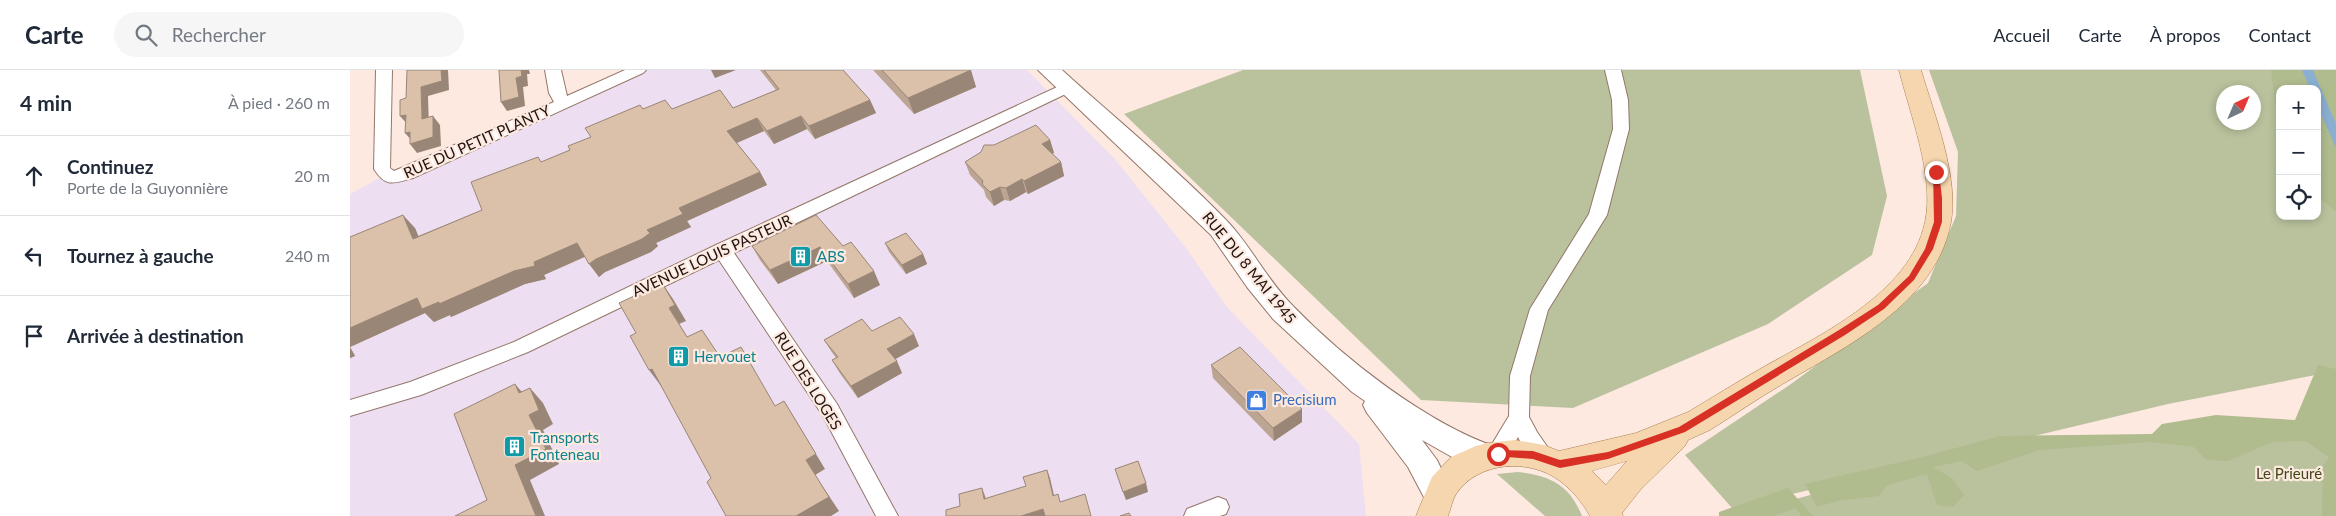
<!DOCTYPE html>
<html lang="fr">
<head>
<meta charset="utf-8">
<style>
  body { margin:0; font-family:Lato,sans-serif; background:#f6f6f7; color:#1f2937 }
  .controls { position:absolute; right:15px; top:15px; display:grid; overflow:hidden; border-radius:10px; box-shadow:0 2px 8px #0003 }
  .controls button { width:45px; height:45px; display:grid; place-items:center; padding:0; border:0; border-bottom:1px solid #e0e1e3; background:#fff; color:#1f2937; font:25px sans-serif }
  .compass { position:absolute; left:1866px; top:15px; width:45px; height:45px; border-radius:50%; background:#fff; box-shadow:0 2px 8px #0003; rotate:44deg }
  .stop { position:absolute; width:15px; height:15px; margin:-11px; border:4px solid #d93025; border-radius:50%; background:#fff }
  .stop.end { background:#d93025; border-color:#fff; box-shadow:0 1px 5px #0008 }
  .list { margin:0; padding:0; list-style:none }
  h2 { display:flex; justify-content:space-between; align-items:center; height:65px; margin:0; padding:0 20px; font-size:21px }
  h2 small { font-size:16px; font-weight:400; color:#747a83 }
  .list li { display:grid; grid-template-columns:32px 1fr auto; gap:15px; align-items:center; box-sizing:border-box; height:80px; padding:0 20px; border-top:1px solid #e0e1e3 }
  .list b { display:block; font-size:19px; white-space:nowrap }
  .list p { margin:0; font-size:16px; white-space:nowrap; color:#747a83 }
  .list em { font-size:16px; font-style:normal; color:#747a83 }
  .icon { flex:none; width:28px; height:28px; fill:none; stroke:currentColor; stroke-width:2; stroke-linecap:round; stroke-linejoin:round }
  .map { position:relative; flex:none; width:1986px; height:446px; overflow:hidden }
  header { display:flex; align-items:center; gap:30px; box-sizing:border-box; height:70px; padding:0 25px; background:#fff; border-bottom:1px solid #e0e1e3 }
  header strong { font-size:24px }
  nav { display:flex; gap:28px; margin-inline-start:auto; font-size:18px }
  .search { width:350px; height:45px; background:#f6f6f7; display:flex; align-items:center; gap:12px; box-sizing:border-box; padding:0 18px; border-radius:28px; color:#747a83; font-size:19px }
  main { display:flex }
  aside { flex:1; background:#fff }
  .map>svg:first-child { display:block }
</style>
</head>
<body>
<header>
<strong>Carte</strong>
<div class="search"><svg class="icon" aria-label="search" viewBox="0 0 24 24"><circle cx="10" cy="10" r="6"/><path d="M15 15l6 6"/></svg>Rechercher</div>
<nav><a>Accueil</a><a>Carte</a><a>À propos</a><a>Contact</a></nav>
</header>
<main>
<aside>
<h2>4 min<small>À pied · 260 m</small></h2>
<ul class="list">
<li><svg class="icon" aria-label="ahead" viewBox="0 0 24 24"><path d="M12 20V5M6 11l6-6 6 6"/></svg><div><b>Continuez</b><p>Porte de la Guyonnière</p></div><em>20 m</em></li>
<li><svg class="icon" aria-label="left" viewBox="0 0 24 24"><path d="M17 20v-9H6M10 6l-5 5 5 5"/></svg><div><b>Tournez à gauche</b></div><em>240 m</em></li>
<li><svg class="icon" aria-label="arrive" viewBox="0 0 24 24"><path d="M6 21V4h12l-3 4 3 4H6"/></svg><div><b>Arrivée à destination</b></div></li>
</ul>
</aside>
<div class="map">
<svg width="1986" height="446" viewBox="0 0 1986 446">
  <rect width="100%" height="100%" fill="#fde9e0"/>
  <path fill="#eddef1" d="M281 0H677L764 88 836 178 877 237 1009 374 1016 446H0V124L33 106Z"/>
  <path fill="#b9c29d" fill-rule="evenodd" d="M893 0H1510L1537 126 1522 185 1418 254 1223 338 1071 330 774 44Z
    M1579 0H1986V301L1818 334 1650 374 1973 360 1986 343V446H1385L1571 394 1382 438 1335 385 1441 314 1578 213 1606 146 1608 82ZM1930 19H1967V146H1930ZM1874 22H1904V52H1874Z
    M1168 402C1200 406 1219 414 1232 446H1195L1147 404Z"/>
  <path fill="#b0bb8e" d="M1921 0H1986V142L1967 126V19H1930V68Z
    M1968 295 1986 299V446H1972L1973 396 1979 387 1955 371 1922 372 1878 391 1856 390 1844 377 1801 372 1689 380 1627 401 1612 391 1583 397 1603 409 1614 425 1603 437 1587 435 1577 404 1537 415 1529 426 1488 431 1467 437 1455 414 1573 387 1650 366 1802 364 1812 354 1866 345 1945 350Z
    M1438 418 1463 446H1452L1445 438 1424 446H1369V442Z"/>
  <path fill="#8bafd1" d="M1952 0H1963L1986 54V78L1967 35V19H1960Z"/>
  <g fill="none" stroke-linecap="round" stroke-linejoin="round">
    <defs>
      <path id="minor" d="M26 0H42L40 98 44 101 204 32 199 23 195 0H211L217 26 275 0H296L293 3 63 108C44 113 36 118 24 99Z
        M1255 0H1271L1278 30 1279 59 1257 145 1198 240 1180 306 1179 347 1187 362 1205 388 1202 394C1185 400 1175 381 1168 367L1155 390 1147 393 1139 390 1136 384 1159 346 1160 306 1180 239 1239 144 1263 59 1262 30Z
        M718 12 724 14 726 17 724 20 384 183 487 334 548 446H526L473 346 369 190 178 282 71 325 0 346V330L60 312 164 272 366 175Z
        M868 427 876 430 879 437 876 444 870 446H834L837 439Z"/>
      <path id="secondary" d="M688 0H712C767 50 825 97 877 151 901 176 917 210 942 235 993 288 1076 353 1146 377L1150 386 1146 395 1135 399 1102 387 1072 370 1087 390 1103 424 1099 433 1088 437 1077 433 1058 397 1017 343 1013 335 1015 331 1002 322 923 249 897 217 861 165Z"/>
      <path id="primary" d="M1549 0H1571C1584 44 1609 106 1601 152 1586 234 1495 277 1431 315 1407 329 1384 345 1360 360L1338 370 1335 376 1291 419 1272 443 1273 446H1240C1232 432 1223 421 1210 411 1180 388 1128 391 1106 424 1102 430 1101 439 1098 446H1066L1082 407 1101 387 1126 376 1137 373 1165 370 1194 375 1209 381 1286 363 1338 342C1362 328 1385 313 1410 299 1468 266 1560 224 1575 152 1585 107 1560 44 1549 0ZM1277 391 1256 415 1242 401Z"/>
    </defs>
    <use href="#minor" stroke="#947769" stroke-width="2"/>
    <use href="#secondary" stroke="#947769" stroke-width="2"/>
    <use href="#primary" stroke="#a68053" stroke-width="1"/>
    <use href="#minor" fill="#fff" fill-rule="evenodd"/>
    <use href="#secondary" fill="#fff" fill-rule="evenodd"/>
    <use href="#primary" fill="#f6d6ae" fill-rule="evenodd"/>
  </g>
  <path fill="#bca592" d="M410 0H493L520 30 526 43 465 69 457 59 424 74 414 61 387 73 410 102 417 115 337 151 341 157 306 173 308 176 301 182 255 202 249 207 235 187 194 205 196 209 175 214 101 247 100 245 84 252 75 243 0 277 5 286 0 288V167L65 158 68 166 132 140 188 87 191 92 220 80 241 67 293 39 383 38 426 20Z
    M523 0H620L626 17 564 44Z
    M700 70 704 83 702 84 711 92 714 106 678 124 676 122 660 131 654 130 644 136 636 127 634 120 620 105 615 92 631 82 644 75Z
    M535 173 573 184 577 194 556 204 539 182Z
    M402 176H493L530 215 504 228 477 191 428 214 410 190Z
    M522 261 569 276 545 289 552 303 508 328 489 302 482 290 486 288 481 281 474 270Z
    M861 295 952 352 924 371 863 308Z"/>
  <path fill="#998677" d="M91 0H98L99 20 78 26 79 58 72 49 71 17Z
    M171 0H179L180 4H177L178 16 173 17 175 36 157 41 151 32Z
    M361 0H386L365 8Z
    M621 0 626 17 564 44 558 28Z
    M520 30 526 43 465 69 459 56Z
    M56 45 58 55 50 46Z
    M83 46 90 55 91 76 67 83 60 74Z
    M451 46 457 59 424 74 417 61Z
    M407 48 414 61 384 74 377 61Z
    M60 62 63 72 55 63Z
    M700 70 704 83 696 87 692 74Z
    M711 92 714 106 678 124 674 111Z
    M410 102 417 115 337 151 341 157 306 173 308 176 301 182 255 202 249 207 239 194 246 189 297 160 329 138Z
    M672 109 676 122 660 131 656 118Z
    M650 117 654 130 644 136 640 122Z
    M53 145 65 158 75 182 63 169Z
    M227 173 236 186 194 205 196 209 175 214 101 247 100 245 84 252 75 243 0 277 5 286 0 288V258L67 228 184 192Z
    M470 177 477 191 428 214 420 200Z
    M573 184 577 194 556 204 552 195Z
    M524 201 530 215 504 228 498 214Z
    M312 213 323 229 336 251 329 254 348 283 319 238Z
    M564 264 569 276 542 291 537 279Z
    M547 291 552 303 508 328 501 316Z
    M302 299 314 314 311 316 299 300Z
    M165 314 178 329 169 323Z
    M180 318 193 333 203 354 193 360 209 394 180 410 195 446H186L165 395 179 345Z
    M434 331 475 399 465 405 489 441 481 446H446L456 390Z
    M952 339V352L924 371 923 358Z
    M697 400 700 408 706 434 703 426Z
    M796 413 798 422 776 430 773 422Z
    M632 418 635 426 638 437 634 429Z
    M693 439 696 446H671Z"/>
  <path fill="#dbc0aa" stroke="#998677" d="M57 0H91L92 11 71 17 72 49 83 46V67L60 74V62L55 63 56 45 50 46V30L56 28Z
    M149 0H171L172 6 166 8 169 27 151 32Z
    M414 0H493L520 30 459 56 451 46 417 61 407 48 377 61 410 102 329 138 333 144 297 160 300 163 292 169 246 189 239 194 227 173 184 192 185 196 164 201 89 234V232L72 239 67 228 0 258V167L53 145 63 169 132 140 121 112 188 87 191 92 220 80 218 76 241 67 235 58 290 35 293 39 315 30 322 39 370 20 383 38 429 19Z
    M532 0H621L558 28Z
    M686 55 700 70 692 74 711 92 674 111 672 109 656 118 650 117 640 122 632 114 633 111 615 92 631 82 634 75H644Z
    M466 145 493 176 501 172 524 201 498 214 470 177 420 200 402 176Z
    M556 163 573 184 552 195 535 173Z
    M312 213 325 235 319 238 337 267 352 260 370 287 391 277 425 336 434 331 466 384 456 390 479 427 446 446H376L357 412 361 408 302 299 299 300 280 266 286 263 269 233Z
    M550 247 564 264 537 279 547 291 501 316 482 290 488 287 474 270 512 249 522 261Z
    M890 277 952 339 923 358 861 295Z
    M165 314 169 323 180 318 189 340 179 345 196 379 165 395 186 446H105L137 430 104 344Z
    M788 391 796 413 773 422 765 399Z
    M697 400 703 426 708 424 710 432 735 424 741 446H695L693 439 671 446H596V440L610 436 609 424 632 418 634 429 676 416 673 407Z
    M779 443 781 446H770Z"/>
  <path fill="#d93025" d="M1583 100 1589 102 1592 128V152L1583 179 1564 210 1534 239 1495 265 1335 362 1258 389 1210 398 1183 389 1144 386 1143 384 1148 380 1183 381 1210 390 1258 382 1329 357 1489 260 1528 235 1559 206 1575 179 1584 152Z"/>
  <defs>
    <symbol id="building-square" viewBox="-11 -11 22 22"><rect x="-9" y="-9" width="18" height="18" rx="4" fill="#0f9aa8" stroke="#fde9e0"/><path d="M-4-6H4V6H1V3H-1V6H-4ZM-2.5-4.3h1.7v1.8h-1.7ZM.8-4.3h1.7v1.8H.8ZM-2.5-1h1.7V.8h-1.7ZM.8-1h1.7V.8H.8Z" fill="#fff"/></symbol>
    <symbol id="shop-square" viewBox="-11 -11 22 22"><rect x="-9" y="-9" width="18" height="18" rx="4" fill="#3f7fe0" stroke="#fde9e0"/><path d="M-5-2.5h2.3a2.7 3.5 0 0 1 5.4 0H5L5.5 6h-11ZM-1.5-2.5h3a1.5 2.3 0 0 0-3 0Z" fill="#fff"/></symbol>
  </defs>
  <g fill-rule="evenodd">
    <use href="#building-square" x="438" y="174" width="25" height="25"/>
    <use href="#building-square" x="316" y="274" width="25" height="25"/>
    <use href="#shop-square" x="894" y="318" width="25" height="25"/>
    <use href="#building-square" x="152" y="364" width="25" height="25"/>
  </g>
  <g text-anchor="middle" stroke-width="4.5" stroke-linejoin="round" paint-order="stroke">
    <g font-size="15" fill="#1d120d" stroke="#fde9e0">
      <text transform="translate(127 72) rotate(-24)" y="5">RUE DU PETIT PLANTY</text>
      <text transform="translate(362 186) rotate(-25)" y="5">AVENUE LOUIS PASTEUR</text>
      <text transform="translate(899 198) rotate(51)" y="5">RUE DU 8 MAI 1945</text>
      <text transform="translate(458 311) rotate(58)" y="5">RUE DES LOGES</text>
    </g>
    <g font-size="15" fill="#0d838f" stroke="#fde9e0" text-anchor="start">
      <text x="467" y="192">ABS</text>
      <text x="344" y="292">Hervouet</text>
      <text x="180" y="373">Transports<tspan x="180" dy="17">Fonteneau</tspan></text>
    </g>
    <g font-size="15" fill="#366cbe" stroke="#fde9e0" text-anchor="start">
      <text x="923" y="335">Precisium</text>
    </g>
    <g font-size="15" fill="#3f4815" stroke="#fde9e0">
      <text x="1939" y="409">Le Prieuré</text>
    </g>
  </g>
</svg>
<div class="controls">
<button>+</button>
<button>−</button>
<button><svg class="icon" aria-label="locate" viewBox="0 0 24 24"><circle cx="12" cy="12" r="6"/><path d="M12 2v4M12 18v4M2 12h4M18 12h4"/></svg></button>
</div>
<svg class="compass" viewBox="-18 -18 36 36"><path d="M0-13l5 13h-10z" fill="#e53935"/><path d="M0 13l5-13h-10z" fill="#747a83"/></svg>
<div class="stop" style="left:1148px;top:384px"></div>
<div class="stop end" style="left:1586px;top:102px"></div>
</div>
</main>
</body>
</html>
